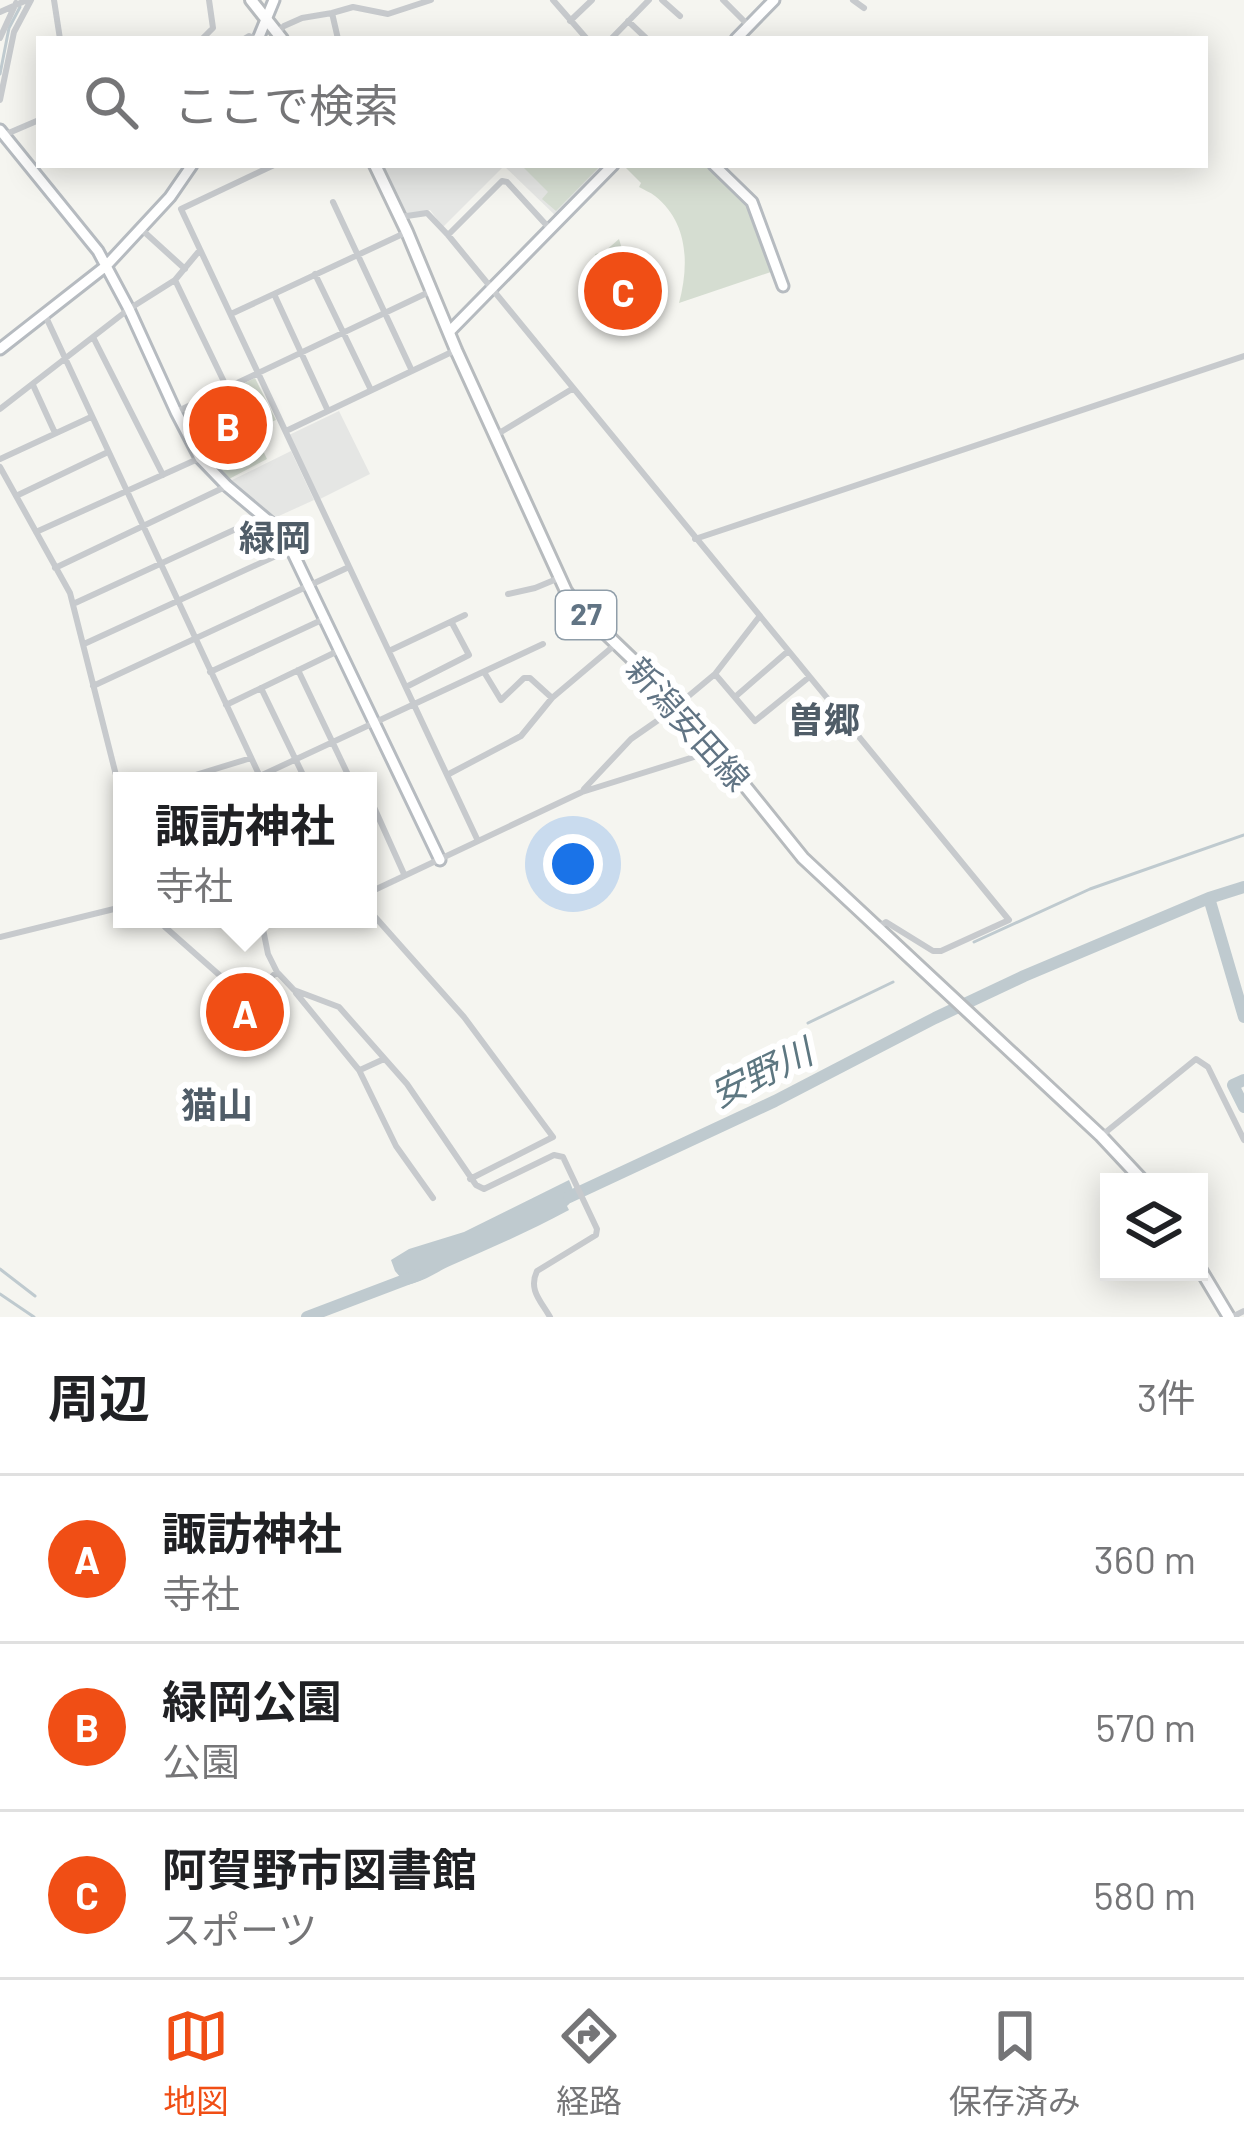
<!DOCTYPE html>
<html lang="ja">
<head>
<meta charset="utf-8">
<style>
  body { margin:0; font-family:Barlow,"Noto Sans JP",sans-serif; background:#f2f2f2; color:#202124 }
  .controls { position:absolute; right:36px; bottom:36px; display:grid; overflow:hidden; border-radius:0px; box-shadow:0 6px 30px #0003 }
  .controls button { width:108px; height:108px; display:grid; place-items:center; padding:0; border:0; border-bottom:3px solid #e0e0e0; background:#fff; color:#202124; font:60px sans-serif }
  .you { position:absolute; left:573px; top:864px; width:42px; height:42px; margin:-30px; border:9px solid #fff; border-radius:50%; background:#1a73e8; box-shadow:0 0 0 18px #1a73e833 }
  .badge { display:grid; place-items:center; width:78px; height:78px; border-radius:50%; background:#f04e15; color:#fff; font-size:39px; font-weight:700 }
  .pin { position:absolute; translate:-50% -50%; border:6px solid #fff; box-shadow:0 3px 12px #0006 }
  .popup { position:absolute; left:113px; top:772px; width:264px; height:156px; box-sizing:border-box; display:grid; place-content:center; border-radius:0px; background:#fff; filter:drop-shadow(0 3px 9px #0005); font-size:39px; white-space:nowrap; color:#757577 }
  .popup b { font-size:45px; color:#202124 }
  .popup::after { content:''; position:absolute; left:50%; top:100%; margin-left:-24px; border:24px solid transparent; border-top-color:#fff }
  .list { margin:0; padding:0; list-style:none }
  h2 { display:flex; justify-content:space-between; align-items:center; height:156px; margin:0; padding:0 48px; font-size:51px }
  h2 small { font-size:39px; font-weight:400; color:#757577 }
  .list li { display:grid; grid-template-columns:78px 1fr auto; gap:36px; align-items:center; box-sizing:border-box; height:168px; padding:0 48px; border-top:3px solid #e0e0e0 }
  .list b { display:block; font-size:45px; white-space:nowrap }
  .list p { margin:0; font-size:39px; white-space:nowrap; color:#757577 }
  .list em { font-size:39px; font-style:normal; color:#757577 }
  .icon { flex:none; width:66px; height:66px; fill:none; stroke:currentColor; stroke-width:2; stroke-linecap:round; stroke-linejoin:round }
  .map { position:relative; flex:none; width:1244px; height:1317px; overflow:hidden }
  .search { position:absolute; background:#fff; box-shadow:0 6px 30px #0003; left:36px; right:36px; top:36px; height:132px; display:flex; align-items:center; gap:30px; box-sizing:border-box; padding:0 42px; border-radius:0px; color:#757577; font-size:45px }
  .sheet { height:660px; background:#fff }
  nav { display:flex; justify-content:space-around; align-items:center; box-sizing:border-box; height:168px; border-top:3px solid #e0e0e0; background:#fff; font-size:33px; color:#757577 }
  nav a { display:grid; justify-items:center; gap:6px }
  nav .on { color:#f04e15 }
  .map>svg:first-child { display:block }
</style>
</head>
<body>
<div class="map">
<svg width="1244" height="1317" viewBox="0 0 1244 1317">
  <rect width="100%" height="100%" fill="#f5f5f0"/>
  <path fill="#e5e6e4" d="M380 165H610L558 218 504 166 443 227 430 210 405 214Z
    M339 411 370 474 320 499 289 435Z
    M291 451 314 500 270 520 228 482Z"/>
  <path fill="#d5ddd1" d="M521 165H601L556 211 542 199 548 192Z
    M626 165H708L750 205 774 271 679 303C689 266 689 223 655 196 650 192 644 190 639 187L641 183 625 167Z
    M619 239 625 259H629L635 273 632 274 643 309 617 317 595 254 604 252Z
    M255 378 276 420 253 430 267 459 229 479 205 451 184 412Z"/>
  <path fill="#bfcacf" d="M569 1180C574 1192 577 1197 567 1206L569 1210C530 1231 491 1248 452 1265 434 1273 428 1280 407 1285L395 1271 391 1260 409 1249 464 1232Z"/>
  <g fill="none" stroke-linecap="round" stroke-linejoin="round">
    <path stroke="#bfcacf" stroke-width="3" d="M0 74 9 28 20 7
      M974 942 1090 889 1244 835
      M808 1023 893 982
      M0 1269 35 1296
      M0 1294 34 1317"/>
    <path stroke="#bfcacf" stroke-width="12" d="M1209 898 1244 1017
      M1244 1080 1233 1085 1244 1107
      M569 1197 775 1101 935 1018 1024 976 1209 898 1244 887
      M307 1317 418 1275"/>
    <defs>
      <path id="secondary" d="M258 39 274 0
        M736 39 774 0
        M0 130 98 251 129 309 176 412 200 458 227 486 271 523 291 549 440 860
        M714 165 752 202 783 286
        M450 331 613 165
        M0 349 106 266 170 197 192 165"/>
      <path id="primary" d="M251 0 282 39
        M375 165 407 232 456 350 566 591 577 606 679 704 803 858 1101 1136 1144 1182
        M1199 1267 1229 1317"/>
    </defs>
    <use href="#secondary" stroke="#b6bbc0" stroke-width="15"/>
    <use href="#primary" stroke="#b7bbbe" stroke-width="16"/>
    <path stroke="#c7cacd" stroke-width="6" d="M54 0 60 39
      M553 0 587 39
      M662 0 680 16
      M723 0 749 26
      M853 0 864 8
      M0 12 27 0
      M332 13 338 39
      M570 21 592 0
      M628 21 647 39
      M277 33 284 26 302 18 332 13 353 7 388 14 431 0
      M0 38 16 3
      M202 39 213 28 209 0
      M244 39 249 36 257 39
      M611 39 649 0
      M0 100 14 32 31 0
      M4 135 39 120
      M274 165 181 209 478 841
      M333 202 412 371
      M400 217 427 213 448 235 1009 920 941 951H933L886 922 880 926
      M141 229 185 269
      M448 235 502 181 507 182 550 229
      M315 274 371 390
      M175 280 227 388
      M274 294 328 411
      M231 314 407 232
      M45 315 262 781
      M94 339 163 475
      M33 385 55 433
      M0 409 129 309 175 280 200 250
      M176 412 429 292
      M286 431 456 350
      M496 435 572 389
      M0 459 91 417
      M0 467 70 593 122 799
      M16 496 108 452
      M36 532 200 458
      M695 539 1244 356
      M55 568 227 486
      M508 594 535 588 559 578
      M73 604 264 516
      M84 644 291 549
      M389 651 465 615
      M298 670 351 781
      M210 672 326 618
      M484 672 501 700 524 678H530L552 698
      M715 674 755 721 808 678
      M93 686 349 567
      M406 687 469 655 452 623
      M261 688 306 781
      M735 697 787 652
      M226 705 338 651
      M447 775 521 736 552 698 616 644
      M260 776 543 644
      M176 781 251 758
      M584 789 631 739 667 714 715 674 759 617
      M368 805H373L404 874
      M368 893 582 792 713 751
      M368 909 464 1017 553 1137 470 1179
      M159 919 165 927 242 995 259 988 277 972
      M261 919 268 954 277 972 294 990 339 1007 407 1084 476 1185 484 1189 554 1155 563 1157 597 1229 596 1235 537 1271C528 1290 541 1301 550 1317
      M0 937 122 907
      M296 993 359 1070 396 1146 433 1198
      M360 1070 384 1059
      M1101 1136 1196 1059 1208 1067 1244 1140
      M1232 1317 1244 1311"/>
    <use href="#secondary" stroke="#fff" stroke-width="9"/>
    <use href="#primary" stroke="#fff" stroke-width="10"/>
  </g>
  <g text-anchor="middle" stroke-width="12" stroke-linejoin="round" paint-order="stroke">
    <rect fill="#fff" stroke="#909ea9" stroke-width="3" x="556" y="591" width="60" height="48" rx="9"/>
    <g font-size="30" font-weight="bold" fill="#617484">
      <text x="586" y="625">27</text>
    </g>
    <g font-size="33" fill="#617484" stroke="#fff">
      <text transform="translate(688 724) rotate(48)" y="12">新潟安田線</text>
    </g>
    <g font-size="36" font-weight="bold" fill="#505d68" stroke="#fff">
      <text x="275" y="551">緑岡</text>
      <text x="824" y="733">曽郷</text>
      <text x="217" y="1118">猫山</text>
    </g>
    <g font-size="36" font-style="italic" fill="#5d7781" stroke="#fff">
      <text transform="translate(761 1073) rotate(-26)" y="13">安野川</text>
    </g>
  </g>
</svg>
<div class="controls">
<button><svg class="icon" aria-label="layers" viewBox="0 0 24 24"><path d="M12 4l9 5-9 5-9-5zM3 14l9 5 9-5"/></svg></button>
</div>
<div class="you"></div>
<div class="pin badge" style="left:245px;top:1012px">A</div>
<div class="popup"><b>諏訪神社</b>寺社</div>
<div class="pin badge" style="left:228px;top:425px">B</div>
<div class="pin badge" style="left:623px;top:291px">C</div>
<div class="search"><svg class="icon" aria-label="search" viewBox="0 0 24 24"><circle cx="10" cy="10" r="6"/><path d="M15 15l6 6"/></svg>ここで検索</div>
</div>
<section class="sheet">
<h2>周辺<small>3件</small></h2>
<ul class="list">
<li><span class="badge">A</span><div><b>諏訪神社</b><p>寺社</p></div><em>360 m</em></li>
<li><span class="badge">B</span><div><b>緑岡公園</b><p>公園</p></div><em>570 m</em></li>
<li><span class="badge">C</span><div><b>阿賀野市図書館</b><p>スポーツ</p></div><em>580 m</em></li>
</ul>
</section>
<nav>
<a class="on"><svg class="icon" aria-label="map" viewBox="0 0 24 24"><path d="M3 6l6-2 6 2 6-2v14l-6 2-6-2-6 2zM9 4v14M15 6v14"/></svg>地図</a>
<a><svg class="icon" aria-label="directions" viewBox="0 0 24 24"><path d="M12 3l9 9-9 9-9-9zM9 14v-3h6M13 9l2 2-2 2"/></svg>経路</a>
<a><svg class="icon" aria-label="saved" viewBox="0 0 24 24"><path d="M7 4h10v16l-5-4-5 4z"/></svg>保存済み</a>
</nav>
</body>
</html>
